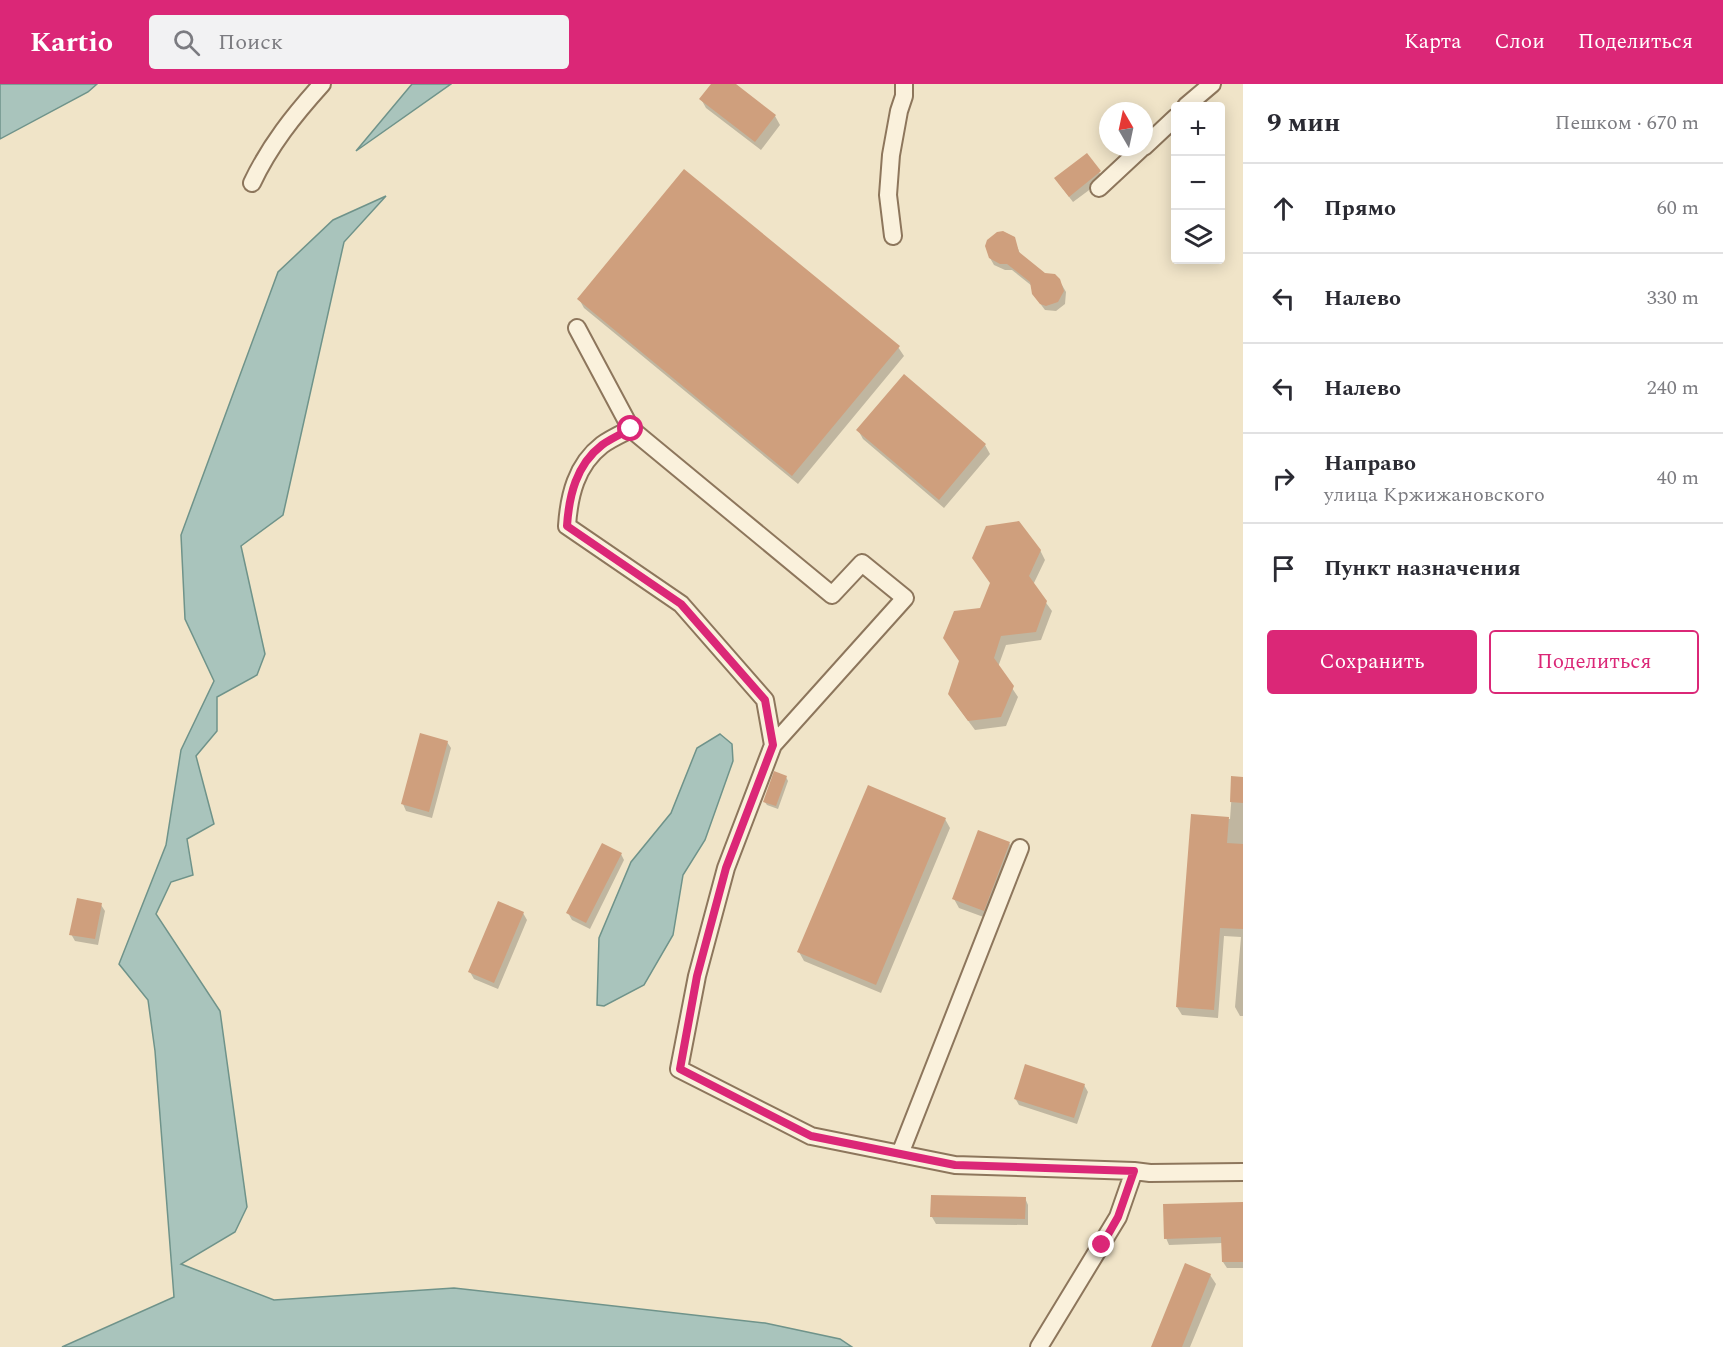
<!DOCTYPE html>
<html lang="ru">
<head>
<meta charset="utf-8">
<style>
  body { margin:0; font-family:Spectral,serif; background:#f2f2f3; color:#2b2b33 }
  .controls { position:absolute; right:18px; top:18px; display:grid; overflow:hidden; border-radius:6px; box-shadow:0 3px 15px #0003 }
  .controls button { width:54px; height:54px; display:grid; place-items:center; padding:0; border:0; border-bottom:2px solid #e1e1e2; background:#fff; color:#2b2b33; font:30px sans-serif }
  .compass { position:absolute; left:1099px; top:18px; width:54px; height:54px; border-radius:50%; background:#fff; box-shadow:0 3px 15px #0003; rotate:351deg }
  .stop { position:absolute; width:18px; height:18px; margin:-14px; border:4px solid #db2777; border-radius:50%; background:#fff }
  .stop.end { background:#db2777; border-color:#fff; box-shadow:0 2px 6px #0008 }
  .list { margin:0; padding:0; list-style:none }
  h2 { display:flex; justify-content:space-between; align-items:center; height:78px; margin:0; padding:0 24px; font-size:26px }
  h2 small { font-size:20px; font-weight:400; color:#7c7c81 }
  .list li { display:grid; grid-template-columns:39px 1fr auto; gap:18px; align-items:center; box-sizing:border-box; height:90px; padding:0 24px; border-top:2px solid #e1e1e2 }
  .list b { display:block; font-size:22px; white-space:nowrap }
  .list p { margin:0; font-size:20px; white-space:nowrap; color:#7c7c81 }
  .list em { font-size:20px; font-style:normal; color:#7c7c81 }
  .actions { display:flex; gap:12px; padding:18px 24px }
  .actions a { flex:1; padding:14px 0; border:2px solid #db2777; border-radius:6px; text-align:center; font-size:21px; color:#db2777 }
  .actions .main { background:#db2777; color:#fff }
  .icon { flex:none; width:33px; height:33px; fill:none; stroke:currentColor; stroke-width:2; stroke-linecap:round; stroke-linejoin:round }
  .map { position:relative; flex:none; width:1243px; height:1263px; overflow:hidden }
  header { display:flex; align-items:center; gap:36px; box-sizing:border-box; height:84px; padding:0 30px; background:#db2777; color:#fff }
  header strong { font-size:28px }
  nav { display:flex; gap:33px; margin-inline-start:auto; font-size:21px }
  .search { width:420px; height:54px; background:#f2f2f3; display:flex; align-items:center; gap:15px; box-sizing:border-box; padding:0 21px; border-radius:6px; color:#7c7c81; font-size:22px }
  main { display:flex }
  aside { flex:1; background:#fff }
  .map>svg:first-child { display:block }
</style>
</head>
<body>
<header>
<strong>Kartio</strong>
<div class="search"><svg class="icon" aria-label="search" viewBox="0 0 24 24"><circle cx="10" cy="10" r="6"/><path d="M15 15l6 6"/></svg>Поиск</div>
<nav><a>Карта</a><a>Слои</a><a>Поделиться</a></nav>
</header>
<main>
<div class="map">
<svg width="1243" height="1263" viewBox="0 0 1243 1263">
  <rect width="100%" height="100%" fill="#f0e4c8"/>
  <path fill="#a9c4bc" stroke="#6f938a" stroke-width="1.5" d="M0 0H97L88 8 0 55Z
    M412 0H451L356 67Z
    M386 112 344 158 283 431 241 462 265 570 257 591 217 613V647L196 672 214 740 187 755 193 791 171 798 156 830 220 927 247 1123 235 1148 181 1180 274 1216 454 1204 765 1239 840 1255 852 1263H62L174 1213 155 967 148 916 119 880 166 761 181 666 214 597 185 535 181 451 278 188 333 136Z
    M720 650 732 660 733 677 705 756 683 791 673 851 644 901 604 922 597 921 599 854 631 778 671 729 697 664Z"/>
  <path fill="#0003" d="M713 0H734L775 32 780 41 761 66 706 24 701 15Z
    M1087 71 1104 95 1073 118 1060 101Z
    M1016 160 1021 172 1044 190 1054 192 1062 201 1066 208 1065 220 1056 227 1045 226 1033 210 1032 202 1012 186H1005L994 181 990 174Z
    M579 215 898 263 904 272 798 400 584 224Z
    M858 346 985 361 990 370 944 424 863 355Z
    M1040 466 1045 476 1033 501 1052 527 1041 556 1006 561 998 583 1018 613 1006 642 975 646 955 619 981 525Z
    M447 658 451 664 432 734 406 727 403 720Z
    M786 693 788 697 778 725 767 721 764 717Z
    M1233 693 1243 694V932H1240L1235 923 1241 853 1224 852 1218 934 1182 931 1177 923 1192 732 1230 735Z
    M945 735 950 744 881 909 804 877 799 868Z
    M1009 759 1014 768 989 835 959 824 954 815Z
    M621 770 624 776 590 845 572 836 568 829Z
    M101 821 105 827 98 861 75 857 71 850Z
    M523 829 527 836 498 905 474 895 470 888Z
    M1084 1001 1088 1008 1077 1040 1019 1021 1015 1014Z
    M1025 1114 1028 1121V1141L936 1140 932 1133Z
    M1243 1119V1184H1227L1223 1178V1159L1169 1161 1166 1154 1165 1121Z
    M1210 1191 1216 1200 1190 1263H1152Z"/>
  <path fill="#cf9f7d" d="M711 0H736L776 31 755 58 699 15Z
    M1087 69 1101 87 1069 113 1054 94Z
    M684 85 900 262 792 392 577 215Z
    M1003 147 1015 153 1019 168 1045 189 1055 190 1060 195 1064 207 1058 218 1046 222 1040 220 1032 210 1030 198 1007 180H1000L989 174 985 162 987 156 997 148Z
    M904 290 986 360 939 416 856 346Z
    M1019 437 1041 466 1029 492 1047 517 1036 548 1001 552 994 574 1014 602 1001 633 968 637 948 610 959 577 943 554 954 527 980 524 990 499 972 474 986 442Z
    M420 649 448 657 429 728 401 720Z
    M774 687 787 692 776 722 763 718Z
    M1231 692 1243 693V719L1230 718Z
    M868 701 946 734 876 901 797 868Z
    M1191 730 1229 733 1227 759 1243 760V845L1220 844 1214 926 1176 923Z
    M978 746 1010 758 984 827 952 815Z
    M602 759 622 769 586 839 566 829Z
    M77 814 102 819 95 855 69 851Z
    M498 817 524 828 494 899 468 888Z
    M1025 980 1085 1000 1074 1034 1014 1015Z
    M931 1111 1026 1113 1025 1135 930 1133Z
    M1243 1118V1178H1222L1221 1153 1164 1155 1163 1120Z
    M1185 1179 1211 1190 1182 1263H1151Z"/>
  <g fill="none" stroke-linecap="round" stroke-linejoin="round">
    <defs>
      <path id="minor" d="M1186 22 1212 0
        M1144 63 1176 33
        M252 99C270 61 294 31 322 0
        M1099 104 1143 63
        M893 152 888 111 891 71 899 27 904 12V0
        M577 244 631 345C621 350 610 355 602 361 576 381 569 412 567 442L681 520 765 616 773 661 726 784 697 892 679 985 811 1052 955 1081 1134 1087
        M631 345 832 511 862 479 905 514 773 661
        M900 1070 1020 764
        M1039 1263 1118 1133 1134 1087 1150 1089 1243 1088"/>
    </defs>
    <use href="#minor" stroke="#8d765c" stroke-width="20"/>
    <use href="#minor" stroke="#faf1dc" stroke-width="16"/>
  </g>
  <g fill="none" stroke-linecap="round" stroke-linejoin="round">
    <path stroke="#db2777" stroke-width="8" d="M631 345C621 350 610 355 602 361 576 381 569 412 567 442L681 520 765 616 773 661 726 784 697 892 680 985 811 1052 955 1081 1134 1087 1118 1133 1102 1161"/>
  </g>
</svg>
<div class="controls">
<button>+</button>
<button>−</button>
<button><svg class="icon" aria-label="layers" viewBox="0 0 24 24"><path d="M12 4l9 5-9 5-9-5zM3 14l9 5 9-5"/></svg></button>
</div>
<svg class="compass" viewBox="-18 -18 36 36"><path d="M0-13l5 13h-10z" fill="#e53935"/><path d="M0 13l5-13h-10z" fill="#7c7c81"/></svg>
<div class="stop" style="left:631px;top:345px"></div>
<div class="stop end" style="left:1102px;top:1161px"></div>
</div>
<aside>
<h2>9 мин<small>Пешком · 670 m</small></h2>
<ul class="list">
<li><svg class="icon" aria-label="ahead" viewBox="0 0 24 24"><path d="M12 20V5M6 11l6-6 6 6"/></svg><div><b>Прямо</b></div><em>60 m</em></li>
<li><svg class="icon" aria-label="left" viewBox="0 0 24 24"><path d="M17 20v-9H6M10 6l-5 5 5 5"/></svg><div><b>Налево</b></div><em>330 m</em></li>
<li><svg class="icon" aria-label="left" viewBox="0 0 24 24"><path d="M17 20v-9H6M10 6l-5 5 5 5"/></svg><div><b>Налево</b></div><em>240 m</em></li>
<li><svg class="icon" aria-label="right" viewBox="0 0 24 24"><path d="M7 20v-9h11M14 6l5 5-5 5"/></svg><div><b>Направо</b><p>улица Кржижановского</p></div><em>40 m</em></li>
<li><svg class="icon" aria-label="arrive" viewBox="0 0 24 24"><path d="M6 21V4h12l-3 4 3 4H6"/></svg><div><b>Пункт назначения</b></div></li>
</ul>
<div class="actions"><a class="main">Сохранить</a><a>Поделиться</a></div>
</aside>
</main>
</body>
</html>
